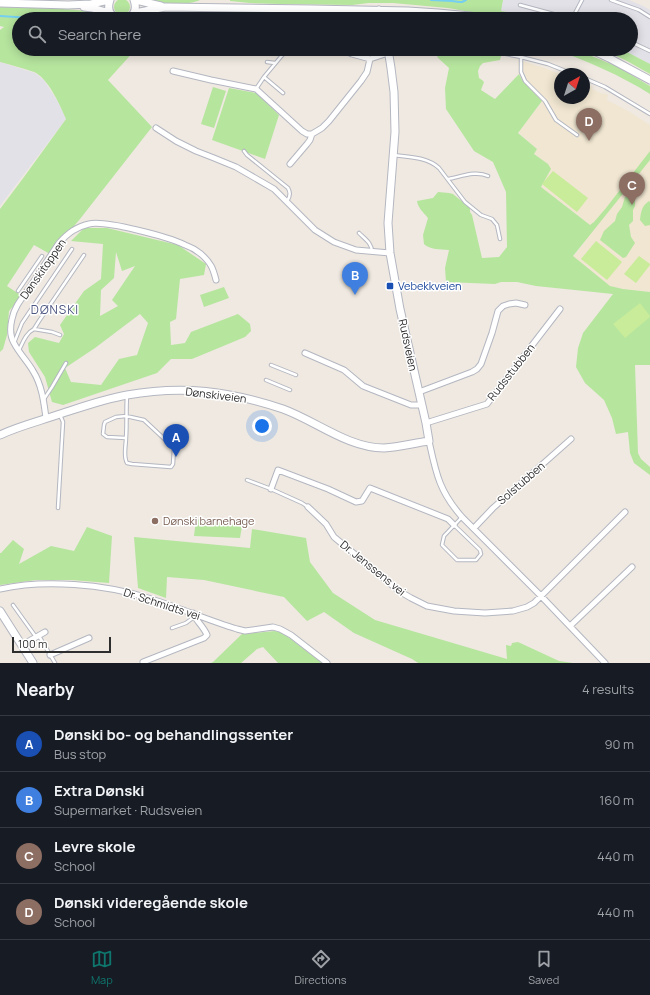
<!DOCTYPE html>
<html lang="en">
<head>
<meta charset="utf-8">
<style>
  body { margin:0; font-family:Manrope,sans-serif; background:#242831; color:#f1f3f6 }
  .compass { position:absolute; left:554px; top:68px; width:36px; height:36px; border-radius:50%; background:#171b24; box-shadow:0 2px 10px #0003; rotate:39deg }
  .scale { position:absolute; left:12px; bottom:10px; width:99px; box-sizing:border-box; padding-left:4px; border:2px solid #2e2e2e; border-top:0; font-size:11px; line-height:14px; white-space:nowrap; color:#2e2e2e; -webkit-text-stroke:3px #fff; paint-order:stroke }
  .you { position:absolute; left:262px; top:426px; width:14px; height:14px; margin:-10px; border:3px solid #fff; border-radius:50%; background:#1a73e8; box-shadow:0 0 0 6px #1a73e833 }
  .badge { display:grid; place-items:center; width:26px; height:26px; border-radius:50%; background:#0f766e; color:#fff; font-size:13px; font-weight:700 }
  .pin { position:absolute; translate:-50% -33px; filter:drop-shadow(0 1px 2px #0008) }
  .pin::after { content:''; position:absolute; top:21px; width:14px; height:12px; background:inherit; clip-path:polygon(0 0,100% 0,50% 100%) }
  .list { margin:0; padding:0; list-style:none }
  h2 { display:flex; justify-content:space-between; align-items:center; height:52px; margin:0; padding:0 16px; font-size:17px }
  h2 small { font-size:13px; font-weight:400; color:#9ea1a6 }
  .list li { display:grid; grid-template-columns:26px 1fr auto; gap:12px; align-items:center; box-sizing:border-box; height:56px; padding:0 16px; border-top:1px solid #363941 }
  .list b { display:block; font-size:15px; white-space:nowrap }
  .list p { margin:0; font-size:13px; white-space:nowrap; color:#9ea1a6 }
  .list em { font-size:13px; font-style:normal; color:#9ea1a6 }
  .icon { flex:none; width:22px; height:22px; fill:none; stroke:currentColor; stroke-width:2; stroke-linecap:round; stroke-linejoin:round }
  .map { position:relative; flex:none; width:650px; height:663px; overflow:hidden }
  .search { position:absolute; background:#171b24; box-shadow:0 2px 10px #0003; left:12px; right:12px; top:12px; height:44px; display:flex; align-items:center; gap:10px; box-sizing:border-box; padding:0 14px; border-radius:22px; color:#9ea1a6; font-size:15px }
  .sheet { height:276px; background:#171b24 }
  nav { display:flex; justify-content:space-around; align-items:center; box-sizing:border-box; height:56px; border-top:1px solid #363941; background:#171b24; font-size:11px; color:#9ea1a6 }
  nav a { display:grid; justify-items:center; gap:2px }
  nav .on { color:#0f766e }
  .map>svg:first-child { display:block }
</style>
</head>
<body>
<div class="map">
<svg width="650" height="663" viewBox="0 0 650 663">
  <rect width="100%" height="100%" fill="#efe9e1"/>
  <path fill="#e3e1e8" d="M503 0H629L643 6 650 10V64L621 49H631V19H539L513 13 500 11Z
    M0 62 35 73 44 80 58 102 66 119 0 206Z"/>
  <path fill="#f0e6d1" d="M518 60 544 68 560 74V98H584V84L593 87 592 89 603 94 604 93 608 95 607 100 628 111 650 125V292L623 289 610 286 573 257 584 243 590 225 541 187 548 164 534 154 537 149 518 132 542 102 521 80 519 74Z"/>
  <path fill="#b6e59e" fill-rule="evenodd" d="M114 7a8 8 0 1 1 16 0a8 8 0 1 1-16 0Z
    M145 0H200C186 6 160 4 145 0Z
    M230 0H503L501 11 513 13 539 19H510L448 8 393 3H369L352 5 280 4 250 3 230 1Z
    M0 7 63 9 88 11 95 12 103 15 108 19H19V49H136L108 80 152 127 80 219 50 254 34 245 7 286 22 296 9 311 7 335 3 349 0 352V209L24 177 66 119C60 105 48 78 34 72 23 68 11 65 0 62V30L4 27 0 26Z
    M151 12H226L267 14 286 16 306 15 368 16 373 19H134Z
    M397 15 451 19H388L391 16Z
    M554 49H575L618 67 650 86V94C620 75 587 61 554 49Z
    M601 49H621L625 51 650 64V74L627 61Z
    M441 52 483 53 501 56 500 60 483 63 480 66 478 71 479 78 482 80 484 82 481 90 495 99 519 74 522 80 542 101 518 133 537 149 534 154 548 164 551 169 541 187 590 225 594 222 606 208 650 151V160L573 256 610 286 623 289 650 292V365H635L638 453 641 459 650 467V475L634 463 630 453 628 432 616 434 612 418 604 400 585 383 576 367 578 348 583 333 613 294 536 286 517 282H501L495 284 446 282 445 268 449 250C440 249 430 250 424 244L423 235 428 218C423 212 418 208 417 201L433 198 438 192 449 193 453 194 470 208V212L472 215 482 258 499 257 507 247 506 192 493 162 474 151 446 109 445 88 449 68 437 57Z
    M213 87 226 91 214 128 201 124Z
    M229 88 256 93 279 115 265 159 212 140Z
    M635 195V206L633 210V221L629 225 631 237 635 243 626 257 623 258 600 240 604 231 615 221 617 214 622 207 625 197Z
    M649 201 650 202V225L645 226 640 220C641 211 642 206 649 201Z
    M84 228H107L178 245 206 264 204 275 180 279 176 319 170 322 171 345 185 343 191 332 238 314 250 324 251 331 245 337 192 359H171L157 373 63 405 52 402 45 377 29 352 28 343 35 337 59 343 64 334 60 325 84 291 101 279 103 244 71 241ZM116 252 122 271 135 266 112 300 118 306 100 316 101 290 114 278ZM140 314 148 323 137 355 119 359 101 385 71 382 65 368 95 348Z
    M224 287 229 298 204 307 200 295Z
    M196 519 242 526 240 538 194 536Z
    M87 527 112 536 109 583 71 580H36L0 585V553H1L13 540 24 549 19 564 51 546 74 551Z
    M252 529 306 538 310 562 333 593 375 620 507 659 506 645 511 646 512 643 518 642 559 661 573 663H418L412 659 354 633 324 612 307 621 284 597 204 580 167 577 166 598 138 588 134 537 250 548Z
    M275 631 283 633 322 663H278L263 647 257 649 241 663H211L213 662 242 634Z"/>
  <path fill="#c9ec9a" d="M553 171 588 198 577 212 542 184Z
    M596 241 622 262 607 280 581 259Z
    M639 256 650 264V265L636 283 624 274Z
    M640 303 650 316V317L625 338 613 324Z"/>
  <g fill="none" stroke-linecap="round" stroke-linejoin="round">
    <path stroke="#75cff0" stroke-width="2" d="M431 0 452 1 459 2H462L466 0
      M0 16 47 19
      M154 19H168
      M196 19H201
      M219 19H228
      M237 19 241 16"/>
    <defs>
      <path id="lane" d="M611 0 639 10 650 17
        M520 5 572 19
        M572 19 582 0
        M631 42 650 51
        M466 49 486 50 521 57 548 64 573 74
        M521 57V72L525 81 545 101 556 120 577 135
        M267 62 275 63
        M264 77 283 93
        M584 78 605 87 650 114
        M256 89 264 77 284 53 285 49
        M244 151 247 155 288 188C291 193 290 197 287 201
        M394 155C409 157 427 157 439 168L465 202 481 215 492 219 497 225 500 239
        M448 179C460 177 476 170 488 176
        M359 233C365 239 372 243 372 252
        M18 291 42 256
        M34 329 39 321 84 255
        M14 343 22 323 72 249
        M19 350C23 342 26 333 34 329L52 332 60 335
        M271 365 296 375
        M266 380 290 390
        M44 399 52 387 66 363
        M126 438 107 437 103 434 104 425 105 422 116 417 126 416 144 420 174 448 173 464 171 467 132 464 127 463C123 456 126 446 126 438 127 424 126 410 127 396
        M247 480 271 489 302 503 308 507
        M58 508 63 422 60 415
        M454 525 480 550 481 554 476 560H457L442 545 444 536 462 517
        M13 605 36 637
        M172 628 186 623 194 617
        M39 636 55 663"/>
      <path id="street" d="M341 49 352 54 370 59 388 53 422 49
        M462 49H466
        M173 71 211 80 256 89 302 131 307 134H312
        M156 128 176 141 196 151 214 158 236 167 274 189 315 230 334 242 356 250 390 253
        M290 164 307 144 310 140 312 134 322 128 329 121 361 81 367 72 370 59
        M305 353 344 370 363 386 368 388 411 405H421
        M419 392 472 372 477 369 481 364 492 333 498 311 503 306 509 304 516 303 525 305
        M46 418C44 403 42 385 33 371 28 362 19 353 14 343 10 336 10 327 12 319 14 307 23 297 30 287 40 272 49 258 59 243 68 233 76 227 89 224 105 220 169 237 185 245 191 247 196 250 201 254 211 263 213 268 216 280
        M426 423 487 404 490 400 560 309
        M429 441C436 473 439 491 462 517L541 596 605 663
        M271 489 278 470 328 489 356 502 362 501 370 488 448 519 454 525
        M308 507 326 524 334 537 387 581 399 591 411 598 427 606 454 611 485 613 513 611 527 607 534 603 625 512
        M474 528 493 508 571 439
        M0 589C44 579 104 584 148 598 178 607 207 620 237 629L245 631 273 627 280 629 291 635 327 663
        M570 626 632 567
        M22 645 45 632
        M50 655 89 638
        M143 662 204 638 207 635C204 627 196 621 193 613"/>
      <path id="secondary" d="M110 0C107 8 109 15 117 19
        M136 0 161 6
        M0 3 68 5 91 4 109 0
        M84 7 92 8 110 13
        M379 10 381 19
        M132 15 140 12 165 7 312 9 408 11 438 13 470 16 487 19
        M127 19C135 15 137 8 134 0
        M590 49 609 58 650 80
        M0 435C19 426 40 421 60 414 82 407 104 399 127 395 183 385 229 391 283 409 316 421 348 448 384 448 400 447 414 443 429 441L426 423 400 309 390 253 388 223 395 132 394 92 391 68 388 49
        M0 611 33 663"/>
    </defs>
    <use href="#lane" stroke="#b4b7c1" stroke-width="4.5"/>
    <use href="#street" stroke="#b4b7c1" stroke-width="7"/>
    <use href="#secondary" stroke="#b4b7c1" stroke-width="9"/>
    <use href="#lane" stroke="#fff" stroke-width="2.5"/>
    <use href="#street" stroke="#fff" stroke-width="5"/>
    <use href="#secondary" stroke="#fff" stroke-width="7"/>
  </g>
  <rect fill="#1a4fb4" stroke="#fff" stroke-width="1.5" x="386" y="282" width="8" height="8" rx="2"/>
  <circle fill="#8d6e63" stroke="#fff" stroke-width="1.5" cx="155" cy="521" r="4"/>
  <g text-anchor="middle" stroke-width="3" stroke-linejoin="round" paint-order="stroke">
    <g font-size="11" fill="#2e2e2e" stroke="#fff">
      <text transform="translate(43 269) rotate(-55)" y="4">Dønskitoppen</text>
      <text transform="translate(408 345) rotate(78)" y="4">Rudsveien</text>
      <text transform="translate(511 372) rotate(-52)" y="4">Rudsstubben</text>
      <text transform="translate(216 395) rotate(7)" y="4">Dønskiveien</text>
      <text transform="translate(521 483) rotate(-41)" y="4">Solstubben</text>
      <text transform="translate(373 568) rotate(39)" y="4">Dr. Jenssens vei</text>
      <text transform="translate(162 604) rotate(18)" y="4">Dr. Schmidts vei</text>
    </g>
    <g font-size="11" fill="#164399" stroke="#fff" text-anchor="start">
      <text x="398" y="290">Vebekkveien</text>
    </g>
    <g font-size="11" fill="#785e54" stroke="#fff" text-anchor="start">
      <text x="163" y="525">Dønski barnehage</text>
    </g>
    <g font-size="12" letter-spacing="1" fill="#4d5680" stroke="#fff">
      <text x="55" y="314">DØNSKI</text>
    </g>
  </g>
</svg>
<svg class="compass" viewBox="-18 -18 36 36"><path d="M0-13l5 13h-10z" fill="#e53935"/><path d="M0 13l5-13h-10z" fill="#9ea1a6"/></svg>
<div class="scale">100 m</div>
<div class="you"></div>
<div class="pin badge" style="left:176px;top:457px;background:#1a4fb4">A</div>
<div class="pin badge" style="left:355px;top:295px;background:#3f7fe0">B</div>
<div class="pin badge" style="left:632px;top:205px;background:#8d6e63">C</div>
<div class="pin badge" style="left:589px;top:141px;background:#8d6e63">D</div>
<div class="search"><svg class="icon" aria-label="search" viewBox="0 0 24 24"><circle cx="10" cy="10" r="6"/><path d="M15 15l6 6"/></svg>Search here</div>
</div>
<section class="sheet">
<h2>Nearby<small>4 results</small></h2>
<ul class="list">
<li><span class="badge" style="background:#1a4fb4">A</span><div><b>Dønski bo- og behandlingssenter</b><p>Bus stop</p></div><em>90 m</em></li>
<li><span class="badge" style="background:#3f7fe0">B</span><div><b>Extra Dønski</b><p>Supermarket · Rudsveien</p></div><em>160 m</em></li>
<li><span class="badge" style="background:#8d6e63">C</span><div><b>Levre skole</b><p>School</p></div><em>440 m</em></li>
<li><span class="badge" style="background:#8d6e63">D</span><div><b>Dønski videregående skole</b><p>School</p></div><em>440 m</em></li>
</ul>
</section>
<nav>
<a class="on"><svg class="icon" aria-label="map" viewBox="0 0 24 24"><path d="M3 6l6-2 6 2 6-2v14l-6 2-6-2-6 2zM9 4v14M15 6v14"/></svg>Map</a>
<a><svg class="icon" aria-label="directions" viewBox="0 0 24 24"><path d="M12 3l9 9-9 9-9-9zM9 14v-3h6M13 9l2 2-2 2"/></svg>Directions</a>
<a><svg class="icon" aria-label="saved" viewBox="0 0 24 24"><path d="M7 4h10v16l-5-4-5 4z"/></svg>Saved</a>
</nav>
</body>
</html>
